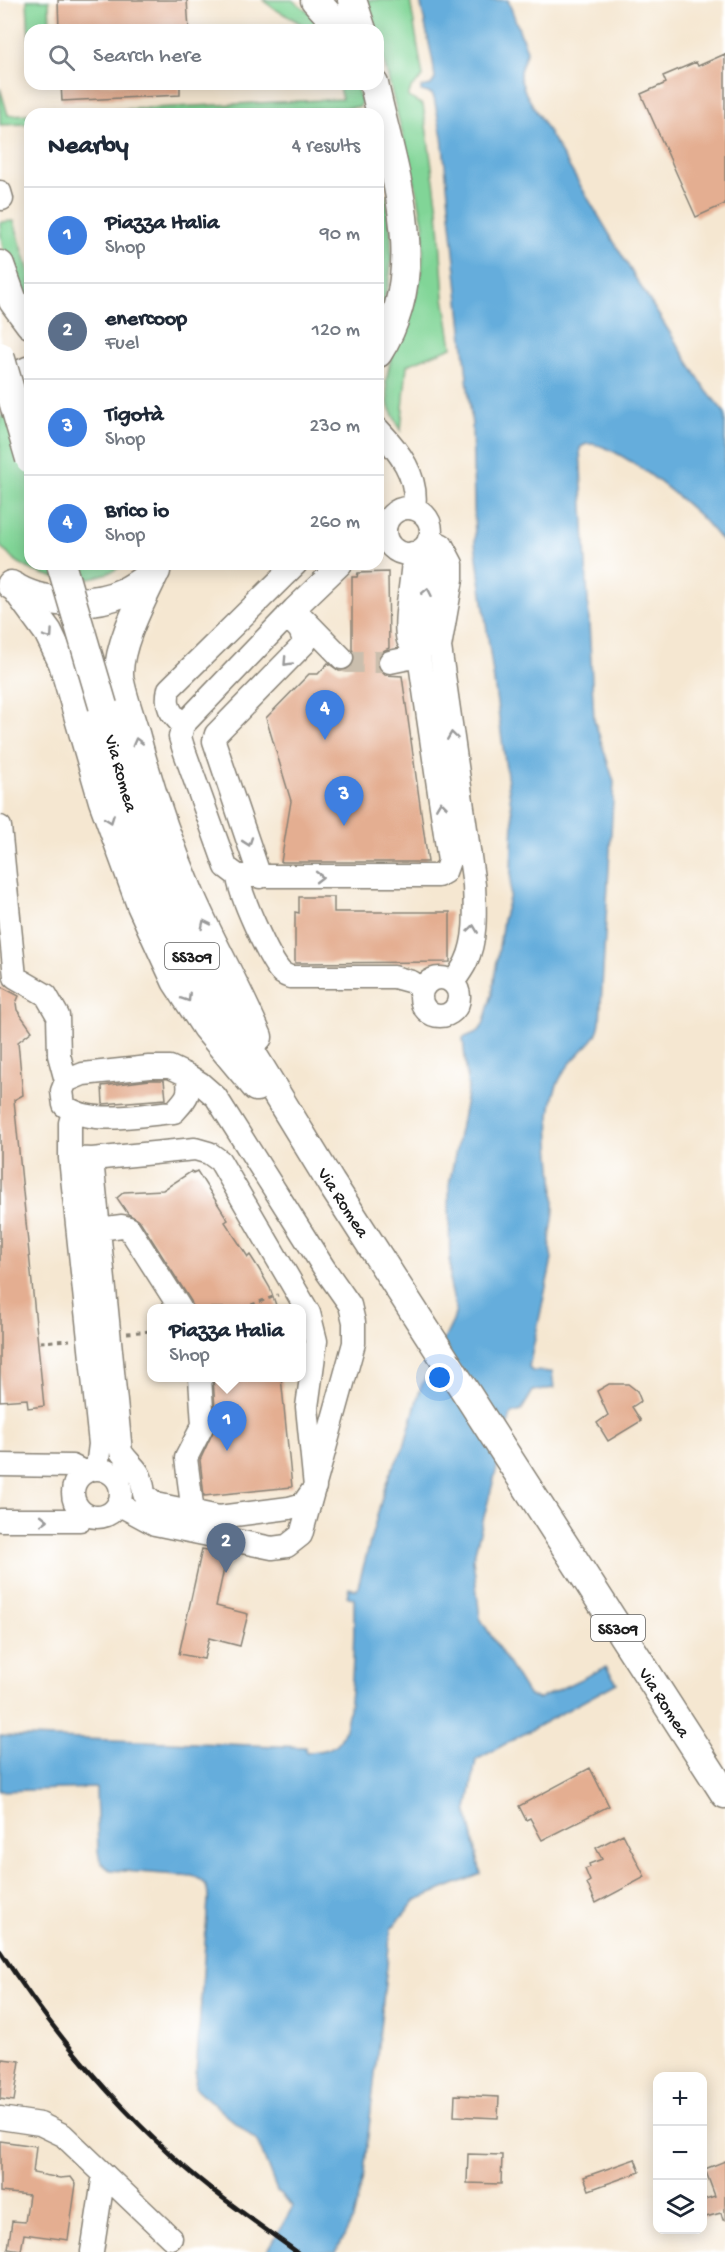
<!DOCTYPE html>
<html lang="en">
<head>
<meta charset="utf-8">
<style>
  body { margin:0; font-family:"Gochi Hand",sans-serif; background:#f2f2f3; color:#1f2937 }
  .controls { position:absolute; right:18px; bottom:18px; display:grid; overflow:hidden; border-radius:12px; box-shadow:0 3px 15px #0003 }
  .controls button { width:54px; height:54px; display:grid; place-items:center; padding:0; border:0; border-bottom:2px solid #e0e1e3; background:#fff; color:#1f2937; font:30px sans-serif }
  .you { position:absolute; left:440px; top:1378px; width:21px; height:21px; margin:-15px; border:4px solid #fff; border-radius:50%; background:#1a73e8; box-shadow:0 0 0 9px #1a73e833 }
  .badge { display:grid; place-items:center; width:39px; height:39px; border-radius:50%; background:#0f766e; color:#fff; font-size:20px; font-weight:700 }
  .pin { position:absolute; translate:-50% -50px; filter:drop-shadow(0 2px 3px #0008) }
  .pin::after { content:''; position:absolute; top:32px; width:21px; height:18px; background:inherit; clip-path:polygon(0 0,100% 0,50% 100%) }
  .popup { position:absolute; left:147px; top:1304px; width:159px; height:78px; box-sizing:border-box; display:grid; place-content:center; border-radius:12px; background:#fff; filter:drop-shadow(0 2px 4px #0005); font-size:20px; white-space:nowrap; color:#747a83 }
  .popup b { font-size:22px; color:#1f2937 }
  .popup::after { content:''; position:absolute; left:50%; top:100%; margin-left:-12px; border:12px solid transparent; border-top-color:#fff }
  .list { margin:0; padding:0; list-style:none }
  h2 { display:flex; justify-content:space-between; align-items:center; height:78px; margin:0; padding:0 24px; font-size:26px }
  h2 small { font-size:20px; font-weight:400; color:#747a83 }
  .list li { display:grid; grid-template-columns:39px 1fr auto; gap:18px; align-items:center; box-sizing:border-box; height:96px; padding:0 24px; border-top:2px solid #e0e1e3 }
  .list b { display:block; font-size:22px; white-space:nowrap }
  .list p { margin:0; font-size:20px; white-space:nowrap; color:#747a83 }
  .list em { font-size:20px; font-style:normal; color:#747a83 }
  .icon { flex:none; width:33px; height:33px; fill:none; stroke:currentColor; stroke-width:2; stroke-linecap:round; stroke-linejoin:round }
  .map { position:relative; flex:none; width:725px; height:2252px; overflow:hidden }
  .search { position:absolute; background:#fff; box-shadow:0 3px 15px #0003; left:24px; top:24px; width:360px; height:66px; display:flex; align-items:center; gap:15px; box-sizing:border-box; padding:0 21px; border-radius:18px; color:#747a83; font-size:22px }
  .panel { position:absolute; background:#fff; box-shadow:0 3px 15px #0003; left:24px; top:108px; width:360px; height:462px; border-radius:18px }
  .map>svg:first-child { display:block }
</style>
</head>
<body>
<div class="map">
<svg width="725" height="2252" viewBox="0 0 725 2252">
  <rect width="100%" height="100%" fill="#fff"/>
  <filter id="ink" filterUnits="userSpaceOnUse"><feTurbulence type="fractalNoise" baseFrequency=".0167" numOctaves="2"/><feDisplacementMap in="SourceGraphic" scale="12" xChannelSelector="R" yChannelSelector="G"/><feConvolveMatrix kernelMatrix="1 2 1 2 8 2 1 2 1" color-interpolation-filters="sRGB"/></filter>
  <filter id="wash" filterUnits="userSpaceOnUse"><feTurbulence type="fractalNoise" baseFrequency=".008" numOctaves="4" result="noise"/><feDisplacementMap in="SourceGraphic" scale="24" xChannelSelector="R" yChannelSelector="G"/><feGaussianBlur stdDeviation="1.35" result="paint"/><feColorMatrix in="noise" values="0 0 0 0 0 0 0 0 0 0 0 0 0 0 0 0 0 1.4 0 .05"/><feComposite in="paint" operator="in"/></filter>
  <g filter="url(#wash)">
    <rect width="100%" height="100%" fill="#f5e7d1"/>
    <path fill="#81d597" stroke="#4e785a" stroke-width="1.5" d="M27 0H49L50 30H30V61Z
      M263 0H292L318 18 327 30H309C295 17 276 13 263 0Z
      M364 0H410L423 77 411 88 408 97 423 105 438 209 444 297 452 347 407 365 401 431 389 407 386 382 391 357 412 311 422 271 424 228 418 196 378 38V30H375Z
      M338 84H355L361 100 360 107 217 114H30V124L0 125V88L8 115 342 99Z
      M386 196C393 238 396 276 378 315V197Z
      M14 221 30 275V311C14 282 0 256 0 222Z
      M30 395V564H125C86 590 30 581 0 546V418L10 407Z"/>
    <path fill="#65addc" stroke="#40647c" stroke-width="1.5" d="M420 0H508L527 51 520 71V78L526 94 636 279 706 390 725 413V545C715 533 705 520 693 510 678 496 597 427 580 448L594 719 614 782 600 1022C598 1038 589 1043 578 1055 569 1064 562 1073 557 1085 541 1124 556 1169 554 1209 553 1229 547 1239 552 1259L529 1367 532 1371 552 1372 554 1388 533 1391 521 1411 511 1414 473 1559 480 1618 528 1695 539 1699 606 1667 617 1683 476 1760 467 1810 481 1874 416 1900 391 1929 364 2173 353 2219 336 2252H267L293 2206 277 2191 258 2142 195 2088 208 1900C208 1887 206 1880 192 1876L110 1870C102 1865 99 1860 98 1851L96 1788 0 1791V1736L305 1747 306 1753C316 1751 328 1751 337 1744 355 1728 354 1626 354 1599L347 1596 349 1588 357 1590 384 1490 390 1473 404 1447 420 1389 453 1321 456 1310 450 1284 449 1185 468 1089 463 1038 479 1031 483 1025 492 994 503 920 510 895 513 820 475 543 472 426 442 136 434 98 432 94 421 91V87L431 85 435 79 433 62Z"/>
    <g id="blocks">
      <path fill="#e4ae91" d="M58 0H187L189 30H59Z
        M725 54V204L696 217 641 94 666 83 663 76 696 62 698 66Z
        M61 84H180V95L62 101Z
        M388 572 389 648 381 652 377 664 380 670 385 675 402 676 428 862H281L291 801 266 718 309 674H318L328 663 339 671H346L352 667 355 655 352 649V577H357L358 573Z
        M299 897H334V912H450V962L295 963V912L299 913Z
        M0 986 19 996 16 1003 17 1010 32 1031 18 1042 23 1095 14 1100 44 1406 28 1408 27 1399 0 1401Z
        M150 1080H164L166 1099 103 1104 102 1086Z
        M192 1171 193 1173 197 1171 228 1220 225 1222 248 1257 250 1255 259 1269 270 1288 277 1308H193L191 1301 140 1221 128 1214 117 1198 124 1192 163 1190Z
        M213 1377H281L292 1487 204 1496 200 1460 216 1425Z
        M609 1384H628L637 1391 641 1401 632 1407 641 1421 608 1441 597 1423 608 1415 597 1391Z
        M202 1549 227 1555 216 1606 248 1614 240 1646 209 1638 204 1659 179 1654Z
        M590 1768 609 1806 542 1840 530 1818 526 1820 519 1806Z
        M623 1834 645 1877 596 1903 587 1883 590 1881 585 1869 590 1867 589 1864 602 1859 596 1848Z
        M2 2059 20 2061 14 2101 0 2099Z
        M455 2095 499 2097 498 2118 454 2116Z
        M0 2141 36 2146 33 2173 60 2178 71 2177 76 2184 68 2240 24 2234 21 2251 8 2249 12 2221 25 2222 29 2195 0 2192Z
        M468 2154 502 2155 501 2184 467 2183Z
        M635 2159 640 2172 589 2190 584 2177Z
        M725 2161V2220H723L721 2213 702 2218V2200L715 2196 705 2169Z"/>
    </g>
  </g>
  <g filter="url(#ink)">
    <use href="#blocks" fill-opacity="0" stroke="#888276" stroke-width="1.5"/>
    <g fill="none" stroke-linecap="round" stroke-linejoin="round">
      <path stroke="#cabead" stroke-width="22" stroke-dasharray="22 11" stroke-linecap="butt" d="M342 658 347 662H390"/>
      <defs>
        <path id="minor" d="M0 192 2 199
          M378 429C399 451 419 477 414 508
          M385 531a23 23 0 1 1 46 0a23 23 0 1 1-46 0Z
          M429 539 442 545 452 564V579L440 647 474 885C475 910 477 939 466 962 463 969 457 976 453 983
          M341 564 294 609 183 725 180 737 183 747 226 867 238 876H438L445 872 449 861 419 656 421 630 431 575 430 560 424 548
          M297 612 342 658
          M390 662 419 656C416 651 410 645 408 640 402 620 414 577 413 553
          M183 725C170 713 165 706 169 689L296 564
          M0 827 15 977 46 995 58 1016 59 1055 66 1081
          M238 876C238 891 270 962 282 973 285 975 287 976 290 977H394L412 982 422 990
          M260 877 214 741 216 734 305 643 300 630 287 616
          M421 997a19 19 0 1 1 38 0a19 19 0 1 1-38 0Z
          M149 1067H170L187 1075C191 1095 187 1098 174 1112 142 1114 89 1127 64 1105L62 1091 66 1081 83 1074Z
          M73 1113 70 1123V1158L100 1444 97 1468
          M70 1158 92 1159 195 1149 209 1153 220 1161 309 1313 316 1341 307 1407 315 1487 303 1504 289 1508 219 1517 156 1504 144 1494C141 1467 134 1471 121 1452L92 1159
          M99 1229 122 1226 129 1228 180 1308
          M0 1465 72 1466 84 1472
          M73 1493a24 24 0 1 1 48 0a24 24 0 1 1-48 0Z
          M118 1504 155 1524 272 1548 287 1546 301 1535 354 1343V1322L350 1305 324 1268 216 1097 200 1083 187 1075
          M193 1513 186 1458 203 1425 200 1378
          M0 1520H80L87 1515
          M0 2118 40 2124 63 2135 171 2238
          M92 2252 104 2174"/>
        <path id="major" d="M315 0 342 30
          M352 0 362 30
          M374 84C393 172 432 269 378 353
          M0 265 13 301 30 324
          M0 387 14 377 30 370
          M155 572C142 600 118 644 119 675 120 690 132 722 136 737 150 791 169 845 191 897 212 945 238 989 258 1037
          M11 585C41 605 92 607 124 592 135 587 146 578 156 571
          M15 587 48 632 63 663 103 801 141 905 176 981 206 1027 256 1087
          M103 706 146 856 201 975 240 1034 331 1183 725 1794"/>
      </defs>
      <use href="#minor" stroke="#888276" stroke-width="25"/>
      <use href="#major" stroke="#888276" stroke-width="31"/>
      <path stroke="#888276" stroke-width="3" stroke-dasharray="4.5 4.5" stroke-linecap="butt" d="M243 1308 278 1295
        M127 1333 152 1331
        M40 1342 70 1340"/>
      <use href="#minor" stroke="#fff" stroke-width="22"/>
      <use href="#major" stroke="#fff" stroke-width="28"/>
      <path stroke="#1c1c1c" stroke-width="4.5" d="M0 1951C48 2025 105 2094 170 2154 209 2190 254 2221 297 2252"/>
      <defs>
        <path id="major-bridge" d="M0 356 30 459
          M61 564 103 706"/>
      </defs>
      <use href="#major-bridge" stroke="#888276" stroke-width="31" stroke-linecap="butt"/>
      <use href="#major-bridge" stroke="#fff" stroke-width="28"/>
    </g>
    <defs><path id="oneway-chevron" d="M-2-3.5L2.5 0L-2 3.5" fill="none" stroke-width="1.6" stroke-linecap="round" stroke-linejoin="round" transform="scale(1.5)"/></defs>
    <g stroke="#999">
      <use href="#oneway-chevron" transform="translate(427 592) rotate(-79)"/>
      <use href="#oneway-chevron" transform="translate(49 635) rotate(55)"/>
      <use href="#oneway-chevron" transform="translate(287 662) rotate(133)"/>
      <use href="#oneway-chevron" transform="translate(452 736) rotate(-98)"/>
      <use href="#oneway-chevron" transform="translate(137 742) rotate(-105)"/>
      <use href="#oneway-chevron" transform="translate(441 805) rotate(-98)"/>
      <use href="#oneway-chevron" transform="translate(110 819) rotate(70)"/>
      <use href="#oneway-chevron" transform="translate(248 842) rotate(71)"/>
      <use href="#oneway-chevron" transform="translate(319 877)"/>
      <use href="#oneway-chevron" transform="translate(205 924) rotate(-116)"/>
      <use href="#oneway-chevron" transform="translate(473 929) rotate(-82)"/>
      <use href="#oneway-chevron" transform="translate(187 998) rotate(57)"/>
      <use href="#oneway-chevron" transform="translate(44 1520)"/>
    </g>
  </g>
  <g text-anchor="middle" stroke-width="6" stroke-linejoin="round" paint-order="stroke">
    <g fill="#fff" stroke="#606060" stroke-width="1.5">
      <rect x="165" y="943" width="54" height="26" rx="4.5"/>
      <rect x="591" y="1615" width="54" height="26" rx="4.5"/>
    </g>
    <g font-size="16" font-weight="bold" fill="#1c1c1c">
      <text x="192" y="962">SS309</text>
      <text x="618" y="1634">SS309</text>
    </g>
    <g font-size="18" fill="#1c1c1c" stroke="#fff">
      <text transform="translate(122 773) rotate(74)" y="6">Via Romea</text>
      <text transform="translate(344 1202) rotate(57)" y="6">Via Romea</text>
      <text transform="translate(665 1702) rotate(57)" y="6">Via Romea</text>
    </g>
  </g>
</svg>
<div class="controls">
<button>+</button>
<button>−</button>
<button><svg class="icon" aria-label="layers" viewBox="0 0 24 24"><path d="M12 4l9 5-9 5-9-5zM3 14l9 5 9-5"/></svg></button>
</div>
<div class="you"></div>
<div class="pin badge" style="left:227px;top:1451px;background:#3f7fe0">1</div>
<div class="popup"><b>Piazza Italia</b>Shop</div>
<div class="pin badge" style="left:226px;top:1573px;background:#5c6f8a">2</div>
<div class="pin badge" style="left:344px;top:826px;background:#3f7fe0">3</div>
<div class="pin badge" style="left:325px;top:740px;background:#3f7fe0">4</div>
<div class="search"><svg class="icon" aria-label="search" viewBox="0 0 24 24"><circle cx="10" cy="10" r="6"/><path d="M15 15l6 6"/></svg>Search here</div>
<section class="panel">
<h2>Nearby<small>4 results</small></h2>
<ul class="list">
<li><span class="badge" style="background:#3f7fe0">1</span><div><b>Piazza Italia</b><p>Shop</p></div><em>90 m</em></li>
<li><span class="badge" style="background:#5c6f8a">2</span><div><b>enercoop</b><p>Fuel</p></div><em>120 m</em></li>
<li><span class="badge" style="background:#3f7fe0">3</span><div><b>Tigotà</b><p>Shop</p></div><em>230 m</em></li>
<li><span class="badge" style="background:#3f7fe0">4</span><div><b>Brico io</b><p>Shop</p></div><em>260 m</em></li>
</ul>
</section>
</div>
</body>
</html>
